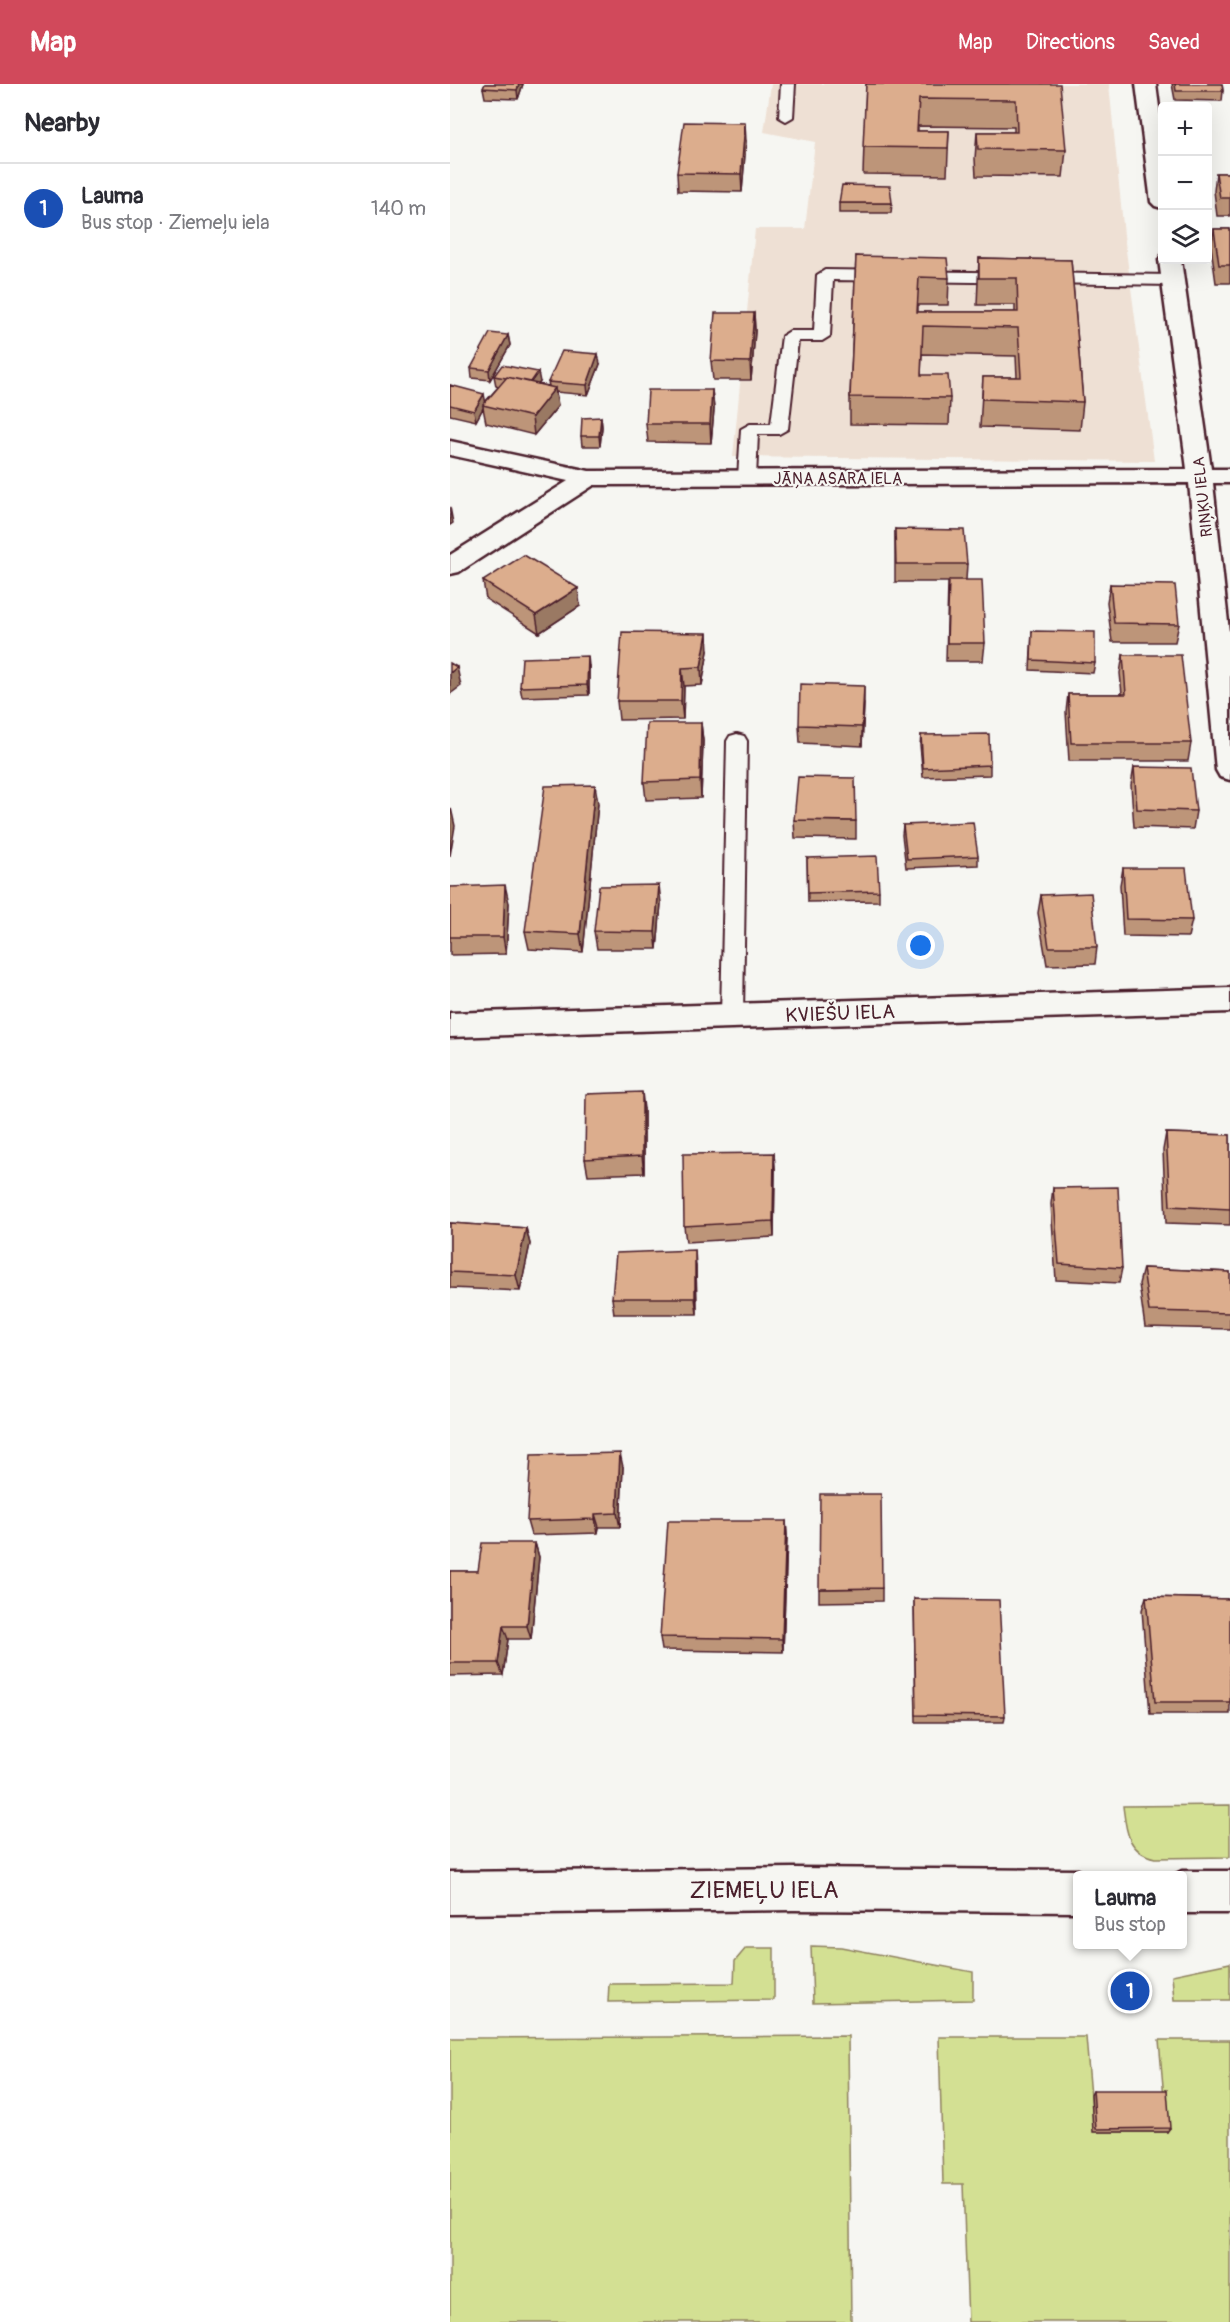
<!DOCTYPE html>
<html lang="en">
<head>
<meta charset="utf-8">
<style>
  body { margin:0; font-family:Pangolin,sans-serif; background:#f7f7f7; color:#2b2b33 }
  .controls { position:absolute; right:18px; top:18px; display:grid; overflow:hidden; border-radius:6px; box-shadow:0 6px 24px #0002 }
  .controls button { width:54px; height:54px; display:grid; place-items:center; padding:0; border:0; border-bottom:2px solid #e1e1e2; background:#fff; color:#2b2b33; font:30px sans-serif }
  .you { position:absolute; left:471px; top:862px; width:21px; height:21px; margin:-15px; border:4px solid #fff; border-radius:50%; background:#1a73e8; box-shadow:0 0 0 9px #1a73e833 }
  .badge { display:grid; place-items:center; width:39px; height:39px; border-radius:50%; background:#d1495b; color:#fff; font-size:20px; font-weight:700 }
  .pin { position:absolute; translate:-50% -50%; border:3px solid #fff; box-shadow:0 2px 6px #0006 }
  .popup { position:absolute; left:623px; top:1787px; width:114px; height:78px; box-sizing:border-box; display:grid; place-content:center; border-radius:6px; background:#fff; filter:drop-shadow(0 2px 4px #0005); font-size:20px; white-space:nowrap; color:#7c7c81 }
  .popup b { font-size:22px; color:#2b2b33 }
  .popup::after { content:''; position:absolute; left:50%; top:100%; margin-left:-12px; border:12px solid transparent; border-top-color:#fff }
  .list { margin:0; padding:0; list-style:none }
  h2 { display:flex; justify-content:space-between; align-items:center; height:78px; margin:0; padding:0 24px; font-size:26px }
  h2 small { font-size:20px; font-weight:400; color:#7c7c81 }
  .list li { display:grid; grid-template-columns:39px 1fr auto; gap:18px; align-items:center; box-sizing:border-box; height:90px; padding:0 24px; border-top:2px solid #e1e1e2 }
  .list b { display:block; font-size:22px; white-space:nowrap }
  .list p { margin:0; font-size:20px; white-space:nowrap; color:#7c7c81 }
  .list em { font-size:20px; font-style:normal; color:#7c7c81 }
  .icon { flex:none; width:33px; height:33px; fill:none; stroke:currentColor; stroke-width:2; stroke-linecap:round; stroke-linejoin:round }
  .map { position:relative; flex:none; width:780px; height:2238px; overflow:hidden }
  header { display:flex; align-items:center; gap:36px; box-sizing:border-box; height:84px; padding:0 30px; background:#d1495b; color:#fff }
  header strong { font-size:28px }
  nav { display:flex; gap:33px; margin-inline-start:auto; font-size:21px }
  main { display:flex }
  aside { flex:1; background:#fff }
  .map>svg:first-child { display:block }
</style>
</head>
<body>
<header>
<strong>Map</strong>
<nav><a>Map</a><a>Directions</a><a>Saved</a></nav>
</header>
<main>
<aside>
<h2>Nearby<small></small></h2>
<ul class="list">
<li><span class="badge" style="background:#1a4fb4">1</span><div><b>Lauma</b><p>Bus stop · Ziemeļu iela</p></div><em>140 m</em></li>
</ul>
</aside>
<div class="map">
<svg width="780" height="2238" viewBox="0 0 780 2238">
  <rect width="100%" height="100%" fill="#f6f6f2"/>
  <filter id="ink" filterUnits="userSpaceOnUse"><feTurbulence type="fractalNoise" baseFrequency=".0167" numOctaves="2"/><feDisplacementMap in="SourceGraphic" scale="12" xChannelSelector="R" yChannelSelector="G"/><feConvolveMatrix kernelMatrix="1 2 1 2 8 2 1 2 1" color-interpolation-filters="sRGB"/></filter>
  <g filter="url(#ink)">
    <path fill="#eee0d4" d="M321 0H659L674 151 704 377 283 373 305 145H355L365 58 314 48Z"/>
    <path fill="#d3e093" stroke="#8e805f" stroke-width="1.5" d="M780 1721V1773L705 1774C677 1768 676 1746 673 1722Z
      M361 1862 391 1863 523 1888V1916L363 1919Z
      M296 1864H324V1916L158 1918 159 1900 284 1899 285 1877Z
      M780 1879V1916H724L722 1891Z
      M398 1952 401 2238H0V1954Z
      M489 1953H636L644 2048H717L709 1956H780V2238H518L513 2100H493Z"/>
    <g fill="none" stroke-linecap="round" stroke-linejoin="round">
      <defs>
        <path id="service" d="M331 0H345L343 33 336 37 329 33Z
          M375 186 723 191 731 196 723 201 383 196 380 252 372 257H348L338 345 329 350H308L306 394 297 399 291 398 288 394 291 345 300 340H321L332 252 340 247H364L367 191Z
          M287 650 294 652 297 657 293 932 290 938 282 941 274 938 271 932 277 657 280 652Z"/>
        <path id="minor" d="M686 0H706L712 47V124L705 122 701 118Z
          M712 171V176H731L761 385H780V399H763L780 557V696L770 693 766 686 739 399 144 401 9 488 0 490V471L118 397 0 371V357L139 387 737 385 709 176Z
          M780 904V928L0 953V929Z"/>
        <path id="tertiary" d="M343 1784 628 1786 640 1792H628V1828L343 1826 0 1830V1788Z
          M732 1787H780V1829H732V1792H722Z"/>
      </defs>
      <use href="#service" stroke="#4a1f2b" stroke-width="4"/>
      <use href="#minor" stroke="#4a1f2b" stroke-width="5"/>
      <use href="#tertiary" stroke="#4a1f2b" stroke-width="5"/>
      <use href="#service" fill="#f6f6f2" fill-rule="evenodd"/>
      <use href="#minor" fill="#f6f6f2" fill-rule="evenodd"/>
      <use href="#tertiary" fill="#f6f6f2" fill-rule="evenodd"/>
    </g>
    <path fill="#bd9579" stroke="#4a1f2b" stroke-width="1.5" d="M35 0H73L68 15 35 14 33 4Z
      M416 0H560L616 66 613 93 526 92 525 75 527 48H564V43L468 42V47H499L497 91 413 90Z
      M722 0H772L773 7 772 17 725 16Z
      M296 57 292 108 228 107 227 89Z
      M766 89H780V132H767L764 107Z
      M389 119H442L441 129H389Z
      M764 145H780V199H766L761 163Z
      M406 172 499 194 498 221H468V228H565V221H527L529 174 621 176 633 318 630 346 530 343 533 293H567L566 272 472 270 471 291 500 314 499 341 400 340V313Z
      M304 229 305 247 301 296H263L261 277Z
      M58 251 60 261 40 296 22 294 21 284Z
      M150 280 138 311 106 308 108 322 84 351 36 339 33 324 26 337 0 331V301L35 318 48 303 46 302 44 292 90 298 88 300 99 302 98 298Z
      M262 306 264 325 261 359 198 358 196 340Z
      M151 333 152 343 150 362H132L131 352Z
      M445 445 517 480 516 496 535 559 533 577H496L498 498H445Z
      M33 497 130 522 89 549 36 515Z
      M660 500 729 540 725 558H662L657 518Z
      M582 547 645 579 643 589 580 586Z
      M258 567 252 601 234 602 233 635 169 636 167 617Z
      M673 571 741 659 738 677H619L616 628 618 610H672L670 589Z
      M139 582V611L72 613 70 603Z
      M414 620 412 662 350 659 349 641Z
      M251 639 253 657 251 714 196 716 194 698Z
      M471 651 540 681V691L473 693 470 661Z
      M684 683 746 727 743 745 684 743 681 701Z
      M148 719 133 868 79 865 75 847Z
      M344 736 406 737V755L345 754Z
      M453 741 528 772V781L456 784 452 751Z
      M357 774 429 807V817L358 818Z
      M673 784 742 836 738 853 673 852 670 801Z
      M0 803 59 819 56 870 0 871Z
      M591 811 647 863 645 880 597 881 588 829Z
      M211 819 207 865H147L144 847Z
      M194 1025V1089L138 1091 135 1075Z
      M716 1049 780 1051V1141L716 1139 713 1066Z
      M324 1069 325 1085 324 1153 236 1158 234 1142Z
      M603 1104 672 1184 669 1199 606 1196 601 1120Z
      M0 1139 76 1144 80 1160 70 1207 0 1204Z
      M246 1182 247 1230H164L162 1214Z
      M693 1184 780 1188V1245L695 1243 689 1200Z
      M173 1383 170 1443H149L148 1449 81 1451 77 1437Z
      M336 1437 337 1451 333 1568 212 1566 210 1553Z
      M85 1459 89 1473 81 1555H58L53 1591 0 1592V1487H28Z
      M432 1504V1517L369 1518V1505Z
      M696 1513 780 1515V1630H700L692 1526Z
      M464 1515 555 1632 554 1638H466Z
      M643 2006 720 2044 717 2048H643L641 2010Z"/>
    <path fill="#9a7963" stroke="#4a1f2b" stroke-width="1.5" d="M69 0H73L68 15 67 6Z
      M295 39 296 57 292 108 291 90Z
      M304 229 305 247 301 296 300 278Z
      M58 251 60 261 40 296 39 286Z
      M148 270 150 280 138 311 137 301Z
      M88 288 90 298 82 309 80 299Z
      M105 304 108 322 84 351 82 333Z
      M262 306 264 325 261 359 260 340Z
      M34 310 36 320 33 321V324L26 337 24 327Z
      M151 333 152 343 150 362 149 352Z
      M0 423 3 439 0 441Z
      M128 504 130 522 89 549 86 531Z
      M257 549 258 567 252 601 251 583Z
      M138 572 139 582V611L137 601Z
      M7 583 11 602 0 610V589Z
      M232 584 234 602 233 635 231 617Z
      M414 602V620L412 662V643Z
      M251 639 253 657 251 714 250 696Z
      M145 701 148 719 133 868 130 850Z
      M1 724 5 742 0 772V729Z
      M55 801 59 819 56 870 53 853Z
      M209 801 211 819 207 865 205 848Z
      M192 1008 194 1025V1089L192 1072Z
      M324 1069 325 1085 324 1153 323 1137Z
      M76 1144 80 1160 70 1207 66 1191Z
      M245 1166 246 1182 247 1230 245 1214Z
      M170 1369 173 1383 170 1443 167 1429Z
      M145 1430 149 1443 148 1449 145 1435Z
      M336 1437 337 1451 333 1568 332 1555Z
      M85 1459 89 1473 81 1555 77 1542Z
      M53 1542 58 1555 53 1591 48 1579Z"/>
    <path fill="#dcad8d" stroke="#4a1f2b" stroke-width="1.5" d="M35 0H69L67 6 33 4Z
      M416 0H610L616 66 528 65 527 48H567L566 16 469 15 467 47H499L498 64 413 63Z
      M725 0H772L773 7H726Z
      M234 38 295 39 291 90 227 89Z
      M766 89H780V114H770Z
      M392 101 440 102 442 119H389Z
      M764 145H780V181H769Z
      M406 172 497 174 499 194 469 193 467 228H568L567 194H529V174L621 176 633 318 532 315 533 293H571L568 244 473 242 471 291H498L500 314 400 313Z
      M265 229H304L300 278 261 277Z
      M40 249 58 251 39 286 21 284Z
      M112 267 148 270 137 301 98 298Z
      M52 281 88 288 81 298 57 293 56 294 44 292Z
      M57 293 105 304 82 333 33 321Z
      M0 301 34 310 24 327 0 321Z
      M198 306H262L260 340H196Z
      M151 333 149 352H131L132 334Z
      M445 445 514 446 517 480H446Z
      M74 471 128 504 86 531 33 497Z
      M499 496H532L535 559H497Z
      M660 500 725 501 729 540 664 539Z
      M582 547 645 548V579L581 576Z
      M172 548 257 549 251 583 232 584 231 617H167Z
      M673 571H731L741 659H621L618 610H676Z
      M138 572 137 601 70 603 72 574Z
      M0 579 7 583 0 589Z
      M350 600 414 602 412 643 349 641Z
      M197 639H251L250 696 194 698Z
      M539 650 540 681 473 684 471 651Z
      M684 683 741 684 746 727 687 725Z
      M348 693 405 694 406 737 344 736Z
      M145 701 130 850 75 847 95 702Z
      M523 738 528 772 457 775 453 741Z
      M427 772 429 807 358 809 357 774Z
      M673 784H736L742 836 676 835Z
      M55 801 53 853H0V803Z
      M209 801 205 848 144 847 149 802Z
      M641 809 647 863H599L591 811Z
      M192 1008V1072L135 1075 136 1010Z
      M716 1049 780 1051V1125L720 1122Z
      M324 1069 323 1137 234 1142 233 1070Z
      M668 1103 672 1184 609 1180 603 1104Z
      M0 1139 76 1144 66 1191 0 1188Z
      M245 1166V1214H162L166 1169Z
      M693 1184 780 1188V1229L699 1227Z
      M170 1369 167 1429 145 1430V1435L77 1437 81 1371Z
      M370 1410H431L432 1504 369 1505Z
      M218 1437H336L332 1555 210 1553Z
      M32 1459H85L77 1542H53L48 1579H0V1487H28Z
      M696 1513 780 1515V1618H705Z
      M464 1515 549 1516 555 1632 466 1631Z
      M643 2006H717L720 2044 646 2045Z"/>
  </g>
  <g text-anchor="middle" stroke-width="4.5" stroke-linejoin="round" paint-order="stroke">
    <g font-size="16" fill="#4a1f2b" stroke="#f6f6f2">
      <text x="388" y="400">JĀŅA ASARA IELA</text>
      <text transform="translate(752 413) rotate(-96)" y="6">RIŅĶU IELA</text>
    </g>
    <g font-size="20" fill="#4a1f2b" stroke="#f6f6f2">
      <text transform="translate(390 929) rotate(-2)" y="7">KVIEŠU IELA</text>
    </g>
    <g font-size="24" fill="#4a1f2b" stroke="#f6f6f2">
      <text x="314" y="1814">ZIEMEĻU IELA</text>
    </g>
  </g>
</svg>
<div class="controls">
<button>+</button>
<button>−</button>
<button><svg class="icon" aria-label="layers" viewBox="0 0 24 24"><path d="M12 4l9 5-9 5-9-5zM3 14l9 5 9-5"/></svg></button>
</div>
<div class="you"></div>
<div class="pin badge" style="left:680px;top:1907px;background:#1a4fb4">1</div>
<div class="popup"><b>Lauma</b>Bus stop</div>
</div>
</main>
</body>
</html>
